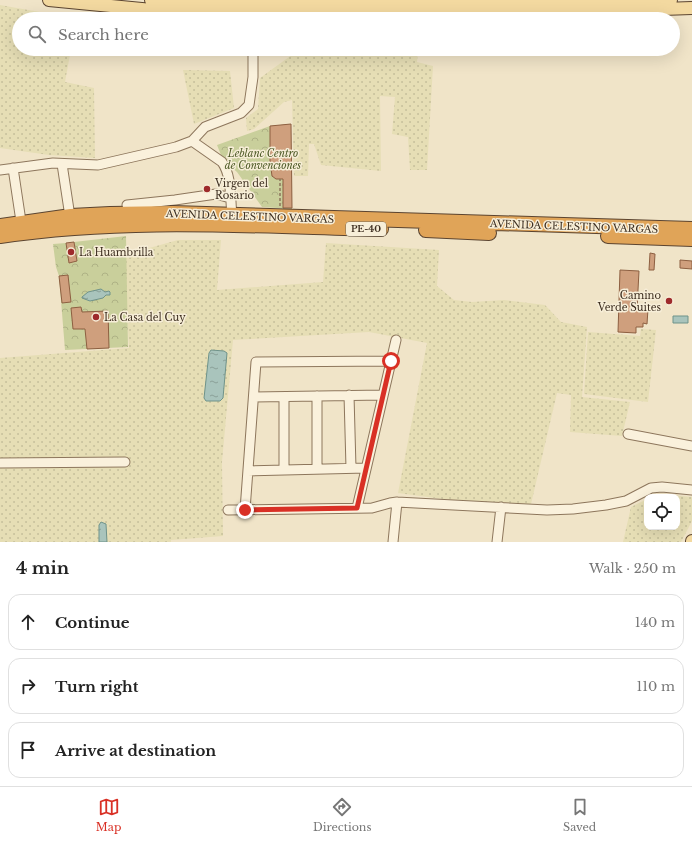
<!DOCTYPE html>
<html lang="en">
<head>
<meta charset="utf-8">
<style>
  body { margin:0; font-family:"Libre Baskerville",serif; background:#f2f2f2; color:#222 }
  .controls { position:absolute; right:12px; bottom:12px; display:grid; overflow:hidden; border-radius:8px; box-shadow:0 4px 16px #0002 }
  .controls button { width:36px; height:36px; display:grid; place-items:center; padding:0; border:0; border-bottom:1px solid #e0e0e0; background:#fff; color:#222; font:20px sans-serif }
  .stop { position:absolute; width:12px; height:12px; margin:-9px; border:3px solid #d93025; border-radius:50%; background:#fff }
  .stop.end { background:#d93025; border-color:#fff; box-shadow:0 1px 4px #0008 }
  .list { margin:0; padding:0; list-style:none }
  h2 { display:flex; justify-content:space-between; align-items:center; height:52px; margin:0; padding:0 16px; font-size:17px }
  h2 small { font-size:13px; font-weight:400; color:#767676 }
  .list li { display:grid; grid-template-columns:26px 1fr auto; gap:12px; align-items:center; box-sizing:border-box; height:56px; margin:0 8px 8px; padding:0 8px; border:1px solid #e0e0e0; border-radius:12px }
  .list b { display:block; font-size:15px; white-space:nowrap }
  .list em { font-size:13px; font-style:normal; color:#767676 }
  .icon { flex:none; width:22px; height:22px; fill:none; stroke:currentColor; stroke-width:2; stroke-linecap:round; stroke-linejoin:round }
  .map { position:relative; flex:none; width:692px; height:542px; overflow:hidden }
  .search { position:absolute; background:#fff; box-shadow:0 4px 16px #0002; left:12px; right:12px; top:12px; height:44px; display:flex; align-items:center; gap:10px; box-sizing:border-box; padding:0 14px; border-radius:22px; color:#767676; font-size:15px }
  .sheet { height:244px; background:#fff }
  nav { display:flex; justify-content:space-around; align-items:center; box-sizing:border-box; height:56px; border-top:1px solid #e0e0e0; background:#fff; font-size:11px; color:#767676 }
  nav a { display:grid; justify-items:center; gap:2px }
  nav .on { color:#d93025 }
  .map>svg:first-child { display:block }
</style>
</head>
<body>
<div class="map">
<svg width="692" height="542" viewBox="0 0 692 542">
  <defs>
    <pattern id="farmland-dots" width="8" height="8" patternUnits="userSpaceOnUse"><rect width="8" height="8" fill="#e6deb5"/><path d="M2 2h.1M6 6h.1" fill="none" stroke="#c6bf9b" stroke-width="1.8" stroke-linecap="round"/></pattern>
    <pattern id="park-crowns" width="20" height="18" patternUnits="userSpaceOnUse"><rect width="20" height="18" fill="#c9cf9b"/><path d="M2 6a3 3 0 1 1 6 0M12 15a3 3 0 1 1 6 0" fill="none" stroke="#aeb285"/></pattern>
    <pattern id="water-ripples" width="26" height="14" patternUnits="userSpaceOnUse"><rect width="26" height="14" fill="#a9c4bc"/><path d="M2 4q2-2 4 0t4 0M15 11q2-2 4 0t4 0" fill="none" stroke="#8ba098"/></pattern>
  </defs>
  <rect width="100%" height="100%" fill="#f0e4c8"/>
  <path fill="url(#farmland-dots)" d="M0 5 68 17V19H19V49H71L65 82 94 88 95 158 49 155 0 148Z
    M300 49H418L417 62 433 66 427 170H410L408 137 392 134 395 97 380 96 381 171 321 165 314 144H309L308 176H294L292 100 284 102 254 129 247 131 246 118 258 109 260 78Z
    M183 70 230 71 234 108 194 124Z
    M178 240H221L217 290 323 282 326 243 439 250 437 286 454 300 472 302 504 300 545 305 561 322 587 327 582 397 630 402 622 436 570 432 571 395 557 393 531 504 472 503 398 493 427 343 369 332 233 340 222 462 223 536 171 540V542H0V358L129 348 124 255Z
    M641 329 656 330 648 402 584 394 588 332 640 336Z
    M657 494 692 497V521L681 542H623L631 507 647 499V527H677V497H651Z"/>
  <path fill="url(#park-crowns)" d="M291 124 292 209 262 207 237 172 223 160 217 145 270 126Z
    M126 236 128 347 65 350 59 276 56 267 53 244 66 243 69 263 77 261 74 242Z"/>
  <path fill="url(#water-ripples)" stroke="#6f938a" d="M101 289 105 292 109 291 110 292V295H106L103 298 90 301 82 298V297L88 292Z
    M673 316H688V323H673Z
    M211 350 224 351 227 353 223 398 220 401H206L204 398 209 353Z
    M101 522 106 524 107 542H99V525Z"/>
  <path fill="#cf9f7d" stroke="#8d5f41" d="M291 124 292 208H283V179H276L272 176 270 161V126Z
    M74 242 77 261 69 263 66 243Z
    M650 253 655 254 654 270H649Z
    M680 260 692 261V269L680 268Z
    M620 270 639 271 637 309H648L647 324 643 323V327H636V333L618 332Z
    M68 275 71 302 62 303 59 276Z
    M81 307 82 312 108 311 109 348 87 349 85 329H73L71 308Z"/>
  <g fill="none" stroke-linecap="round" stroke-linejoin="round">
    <defs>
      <path id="minor" d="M192 141 205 127 241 113 249 105 253 77V49
        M192 141 222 162C232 176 230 198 232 215
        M62 164 69 210
        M13 168 22 228
        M0 170 53 163 98 165 176 147 192 141
        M127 205 175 200 216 194 230 198
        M349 395 351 468
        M254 397 383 395
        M284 397V470
        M628 434 692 446
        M0 463 125 462
        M317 469V396
        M248 471 366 468
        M357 508 396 340
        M228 510 372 508 390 503 397 502 547 510 573 509 606 505 626 501 651 488 662 487 692 490
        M245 510 256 362 391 361
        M393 542 397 502
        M497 542 501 507"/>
      <path id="major" d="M49 0 204 15 340 11 482 15 692 8
        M151 0 178 3 228 6 330 1 502 6 671 0
        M692 542V541"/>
      <path id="highway" d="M0 226 71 216 110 214 173 213 692 229
        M426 230 489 233
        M0 236C127 217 254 226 381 229
        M608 236 692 239"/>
    </defs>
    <use href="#minor" stroke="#8d765c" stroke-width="11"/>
    <use href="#major" stroke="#5b4430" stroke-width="14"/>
    <use href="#highway" stroke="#5b4430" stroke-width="16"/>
    <path stroke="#8d765c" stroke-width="1.5" stroke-dasharray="3 2" stroke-linecap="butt" d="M280 206V179"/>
    <use href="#minor" stroke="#faf1dc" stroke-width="9"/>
    <use href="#major" stroke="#f3d9a0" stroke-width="12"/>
    <use href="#highway" stroke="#e0a458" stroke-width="14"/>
  </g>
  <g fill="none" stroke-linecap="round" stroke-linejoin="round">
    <path stroke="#d93025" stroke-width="5" d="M245 510 357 508 391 361"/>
  </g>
  <g fill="#9e2a2b" stroke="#f7eed8" stroke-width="1.5">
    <circle cx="207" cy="189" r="4"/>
    <circle cx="71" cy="252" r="4"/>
    <circle cx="669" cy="301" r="4"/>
    <circle cx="96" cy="317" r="4"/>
  </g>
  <g text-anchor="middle" stroke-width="3" stroke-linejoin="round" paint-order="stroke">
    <rect fill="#f7eed8" stroke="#756857" stroke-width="1" x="346" y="222" width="40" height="14" rx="3"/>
    <g font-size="9" font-weight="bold" fill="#3d2e20">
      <text x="366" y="232">PE-40</text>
    </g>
    <g font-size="10" font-style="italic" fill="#4d5a26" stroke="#f7eed8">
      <text x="263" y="157">Leblanc Centro<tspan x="263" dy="12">de Convenciones</tspan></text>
    </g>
    <g font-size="10" fill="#3d2e20" stroke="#f7eed8" text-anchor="start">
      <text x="215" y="187">Virgen del<tspan x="215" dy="12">Rosario</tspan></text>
      <text x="79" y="256">La Huambrilla</text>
      <text x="661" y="299" text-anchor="end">Camino<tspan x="661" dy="12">Verde Suites</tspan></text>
      <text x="104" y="321">La Casa del Cuy</text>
    </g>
    <g font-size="10" fill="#3d2e20" stroke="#f7eed8">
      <text transform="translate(250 216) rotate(2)" y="4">AVENIDA CELESTINO VARGAS</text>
      <text transform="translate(574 226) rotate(2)" y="4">AVENIDA CELESTINO VARGAS</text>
    </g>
  </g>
</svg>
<div class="controls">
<button><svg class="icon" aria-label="locate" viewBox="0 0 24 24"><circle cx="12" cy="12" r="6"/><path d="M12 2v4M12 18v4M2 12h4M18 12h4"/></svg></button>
</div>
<div class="stop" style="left:391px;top:361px"></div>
<div class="stop end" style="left:245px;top:510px"></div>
<div class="search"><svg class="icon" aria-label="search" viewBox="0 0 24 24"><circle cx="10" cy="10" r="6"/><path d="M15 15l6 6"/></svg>Search here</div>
</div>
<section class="sheet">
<h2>4 min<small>Walk · 250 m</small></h2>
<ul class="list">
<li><svg class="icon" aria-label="ahead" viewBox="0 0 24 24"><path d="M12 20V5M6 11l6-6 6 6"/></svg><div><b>Continue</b></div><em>140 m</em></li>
<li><svg class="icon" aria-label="right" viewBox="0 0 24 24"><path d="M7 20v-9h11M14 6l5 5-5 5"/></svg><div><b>Turn right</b></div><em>110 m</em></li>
<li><svg class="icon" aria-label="arrive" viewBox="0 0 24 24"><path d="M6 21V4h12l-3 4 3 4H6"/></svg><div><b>Arrive at destination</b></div></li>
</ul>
</section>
<nav>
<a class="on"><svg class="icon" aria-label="map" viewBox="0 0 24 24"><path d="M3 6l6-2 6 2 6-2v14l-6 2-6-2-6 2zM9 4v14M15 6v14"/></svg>Map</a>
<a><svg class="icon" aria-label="directions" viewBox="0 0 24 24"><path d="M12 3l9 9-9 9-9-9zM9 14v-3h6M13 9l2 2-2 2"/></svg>Directions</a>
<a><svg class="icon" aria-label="saved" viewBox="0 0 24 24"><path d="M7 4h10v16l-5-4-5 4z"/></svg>Saved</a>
</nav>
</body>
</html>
